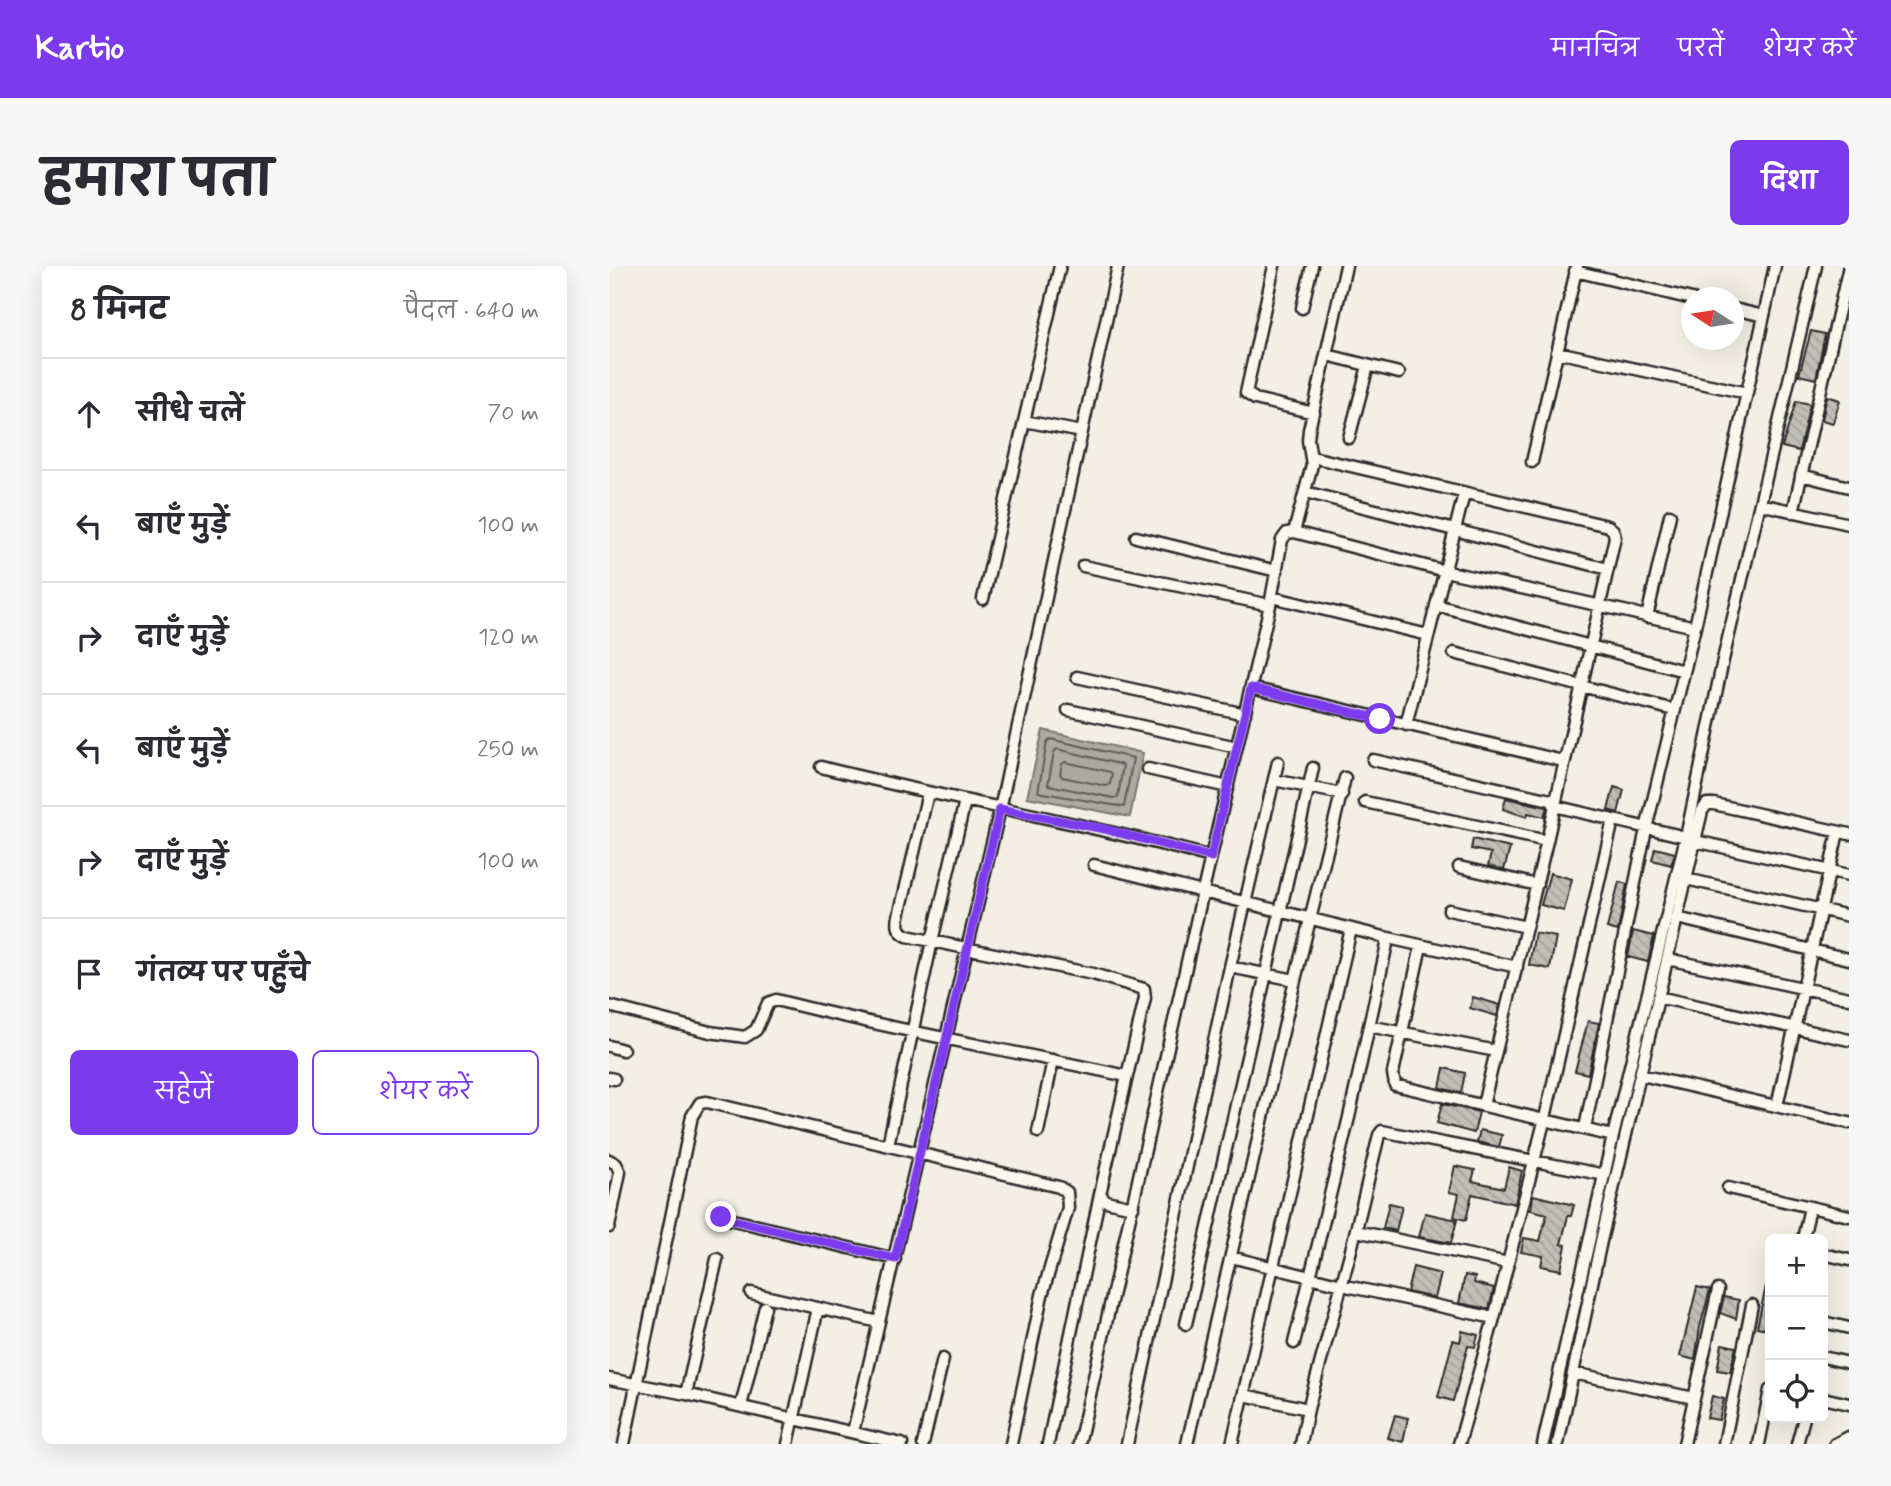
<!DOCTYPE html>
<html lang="hi">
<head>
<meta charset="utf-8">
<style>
  body { margin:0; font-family:Mynerve,"Playpen Sans Deva",sans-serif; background:#f7f7f7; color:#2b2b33 }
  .controls { position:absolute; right:21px; bottom:21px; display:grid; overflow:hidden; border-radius:10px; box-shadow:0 7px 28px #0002 }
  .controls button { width:63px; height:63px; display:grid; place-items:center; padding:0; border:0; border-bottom:2px solid #e1e1e2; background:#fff; color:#2b2b33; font:35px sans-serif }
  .compass { position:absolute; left:1072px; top:21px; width:63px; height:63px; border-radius:50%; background:#fff; box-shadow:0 7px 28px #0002; rotate:282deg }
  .stop { position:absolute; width:21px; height:21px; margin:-16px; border:5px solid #7c3aed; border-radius:50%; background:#fff }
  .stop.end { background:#7c3aed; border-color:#fff; box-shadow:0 2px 7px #0008 }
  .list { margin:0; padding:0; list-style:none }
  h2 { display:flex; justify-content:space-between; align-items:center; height:91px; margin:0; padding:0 28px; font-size:30px }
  h2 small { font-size:23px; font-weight:400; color:#7c7c81 }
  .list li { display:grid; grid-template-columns:46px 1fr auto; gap:21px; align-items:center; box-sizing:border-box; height:112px; padding:0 28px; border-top:2px solid #e1e1e2 }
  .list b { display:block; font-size:26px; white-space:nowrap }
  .list em { font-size:23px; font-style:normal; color:#7c7c81 }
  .actions { display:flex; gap:14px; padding:21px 28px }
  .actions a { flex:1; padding:16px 0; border:2px solid #7c3aed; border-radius:10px; text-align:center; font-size:24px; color:#7c3aed }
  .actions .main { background:#7c3aed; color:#fff }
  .icon { flex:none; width:38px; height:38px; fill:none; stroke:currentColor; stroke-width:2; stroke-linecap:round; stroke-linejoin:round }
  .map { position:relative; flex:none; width:1240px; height:1178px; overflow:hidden; border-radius:10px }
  header { display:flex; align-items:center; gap:42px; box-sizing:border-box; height:98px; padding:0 35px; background:#7c3aed; color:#fff }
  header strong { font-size:33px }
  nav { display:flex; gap:38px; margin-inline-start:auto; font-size:24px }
  .intro { display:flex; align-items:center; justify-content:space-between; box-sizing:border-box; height:168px; padding:0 42px }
  h1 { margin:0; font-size:49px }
  .button { padding:18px 32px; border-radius:10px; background:#7c3aed; color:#fff; font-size:24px; font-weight:700 }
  main { display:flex; gap:42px; padding:0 42px }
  aside { flex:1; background:#fff; border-radius:10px; box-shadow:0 7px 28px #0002 }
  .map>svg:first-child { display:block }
</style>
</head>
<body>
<header>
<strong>Kartio</strong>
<nav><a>मानचित्र</a><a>परतें</a><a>शेयर करें</a></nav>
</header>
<div class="intro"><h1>हमारा पता</h1><a class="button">दिशा</a></div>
<main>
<aside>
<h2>8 मिनट<small>पैदल · 640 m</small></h2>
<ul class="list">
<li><svg class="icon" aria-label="ahead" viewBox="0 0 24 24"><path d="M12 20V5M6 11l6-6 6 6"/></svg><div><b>सीधे चलें</b></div><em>70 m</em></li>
<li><svg class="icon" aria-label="left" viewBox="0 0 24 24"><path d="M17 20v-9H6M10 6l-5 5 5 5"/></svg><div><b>बाएँ मुड़ें</b></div><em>100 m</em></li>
<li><svg class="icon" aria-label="right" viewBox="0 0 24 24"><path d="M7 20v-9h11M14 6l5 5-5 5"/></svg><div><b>दाएँ मुड़ें</b></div><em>120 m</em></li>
<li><svg class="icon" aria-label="left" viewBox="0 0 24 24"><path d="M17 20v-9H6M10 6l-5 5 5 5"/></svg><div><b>बाएँ मुड़ें</b></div><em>250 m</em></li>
<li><svg class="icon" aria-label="right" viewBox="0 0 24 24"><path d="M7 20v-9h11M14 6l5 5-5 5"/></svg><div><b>दाएँ मुड़ें</b></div><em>100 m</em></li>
<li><svg class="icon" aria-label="arrive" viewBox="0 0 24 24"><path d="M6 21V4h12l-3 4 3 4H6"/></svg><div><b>गंतव्य पर पहुँचे</b></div></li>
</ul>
<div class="actions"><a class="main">सहेजें</a><a>शेयर करें</a></div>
</aside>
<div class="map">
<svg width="1240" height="1178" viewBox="0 0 1240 1178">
  <defs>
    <pattern id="building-back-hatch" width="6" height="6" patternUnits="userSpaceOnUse" patternTransform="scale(1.75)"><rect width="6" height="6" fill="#c0beb6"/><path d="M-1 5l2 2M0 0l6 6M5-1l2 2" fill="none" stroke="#a5a39d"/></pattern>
  </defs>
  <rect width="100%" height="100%" fill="#f3efe4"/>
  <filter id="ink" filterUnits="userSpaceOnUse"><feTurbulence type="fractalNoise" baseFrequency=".0143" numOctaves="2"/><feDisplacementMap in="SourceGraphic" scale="14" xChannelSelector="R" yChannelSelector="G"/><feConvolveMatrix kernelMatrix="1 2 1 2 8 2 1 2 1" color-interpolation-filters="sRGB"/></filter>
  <g filter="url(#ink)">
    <path fill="#aca9a2" stroke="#787772" stroke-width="2" d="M434 464 534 487 521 551 418 531Z"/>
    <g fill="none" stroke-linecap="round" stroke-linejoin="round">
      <path stroke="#5f5d5b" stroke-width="2" d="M441 473 524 492 515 541 429 526 438 476Z
        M448 483 514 499 509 531 505 532 439 519 445 486Z
        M456 496 501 506 503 509 501 518 497 520 453 511 451 508 453 498Z"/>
    </g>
    <path fill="url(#building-back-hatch)" stroke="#2b2b2b" stroke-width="2" d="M1202 65 1216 68 1207 113 1190 109Z
      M1218 130 1231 134 1224 157 1213 154Z
      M1187 135 1201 138 1190 185 1173 181Z
      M1005 521 1015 524 1009 547 999 544Z
      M897 532 938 541 935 551 919 547 918 551 894 543Z
      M864 573 901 582 895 604 879 600 882 587 862 583Z
      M1046 582 1066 587 1062 599 1043 594Z
      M941 607 963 613 955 645 932 639Z
      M1010 616 1018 618 1009 665 998 662Z
      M1024 665 1045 670 1039 696 1019 691Z
      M926 667 947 671 941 703 920 699Z
      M864 731 891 739 888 750 861 742Z
      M979 755 990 757 979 808 966 805Z
      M835 802 856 807 852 827 831 822Z
      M833 838 870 846 865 867 828 857Z
      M871 864 893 869 890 881 868 876Z
      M846 900 866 904 863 915 895 922 900 901 913 905 906 938 863 928 857 954 845 951 850 928 840 926Z
      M924 929 965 939 962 950H959L952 978 957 979 952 1004 932 1000 934 990 912 986 915 972 931 975 938 948 922 944Z
      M780 937 793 940 787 965 774 962Z
      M816 947 848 954 842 977 810 971Z
      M804 1001 832 1008 826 1032 798 1026Z
      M856 1009 866 1011 865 1017 885 1022 880 1043 850 1037Z
      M1157 1020H1161V1064L1148 1061Z
      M1088 1021 1101 1024 1091 1061 1086 1094 1071 1090Z
      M1115 1031 1130 1034 1127 1053 1111 1047Z
      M853 1065 869 1069 866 1081 859 1080 844 1135 829 1131 844 1074 851 1076Z
      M1113 1078 1127 1081 1121 1106 1108 1104Z
      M1103 1130 1115 1133 1110 1154 1098 1152Z
      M786 1149 799 1152 794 1176 779 1172Z"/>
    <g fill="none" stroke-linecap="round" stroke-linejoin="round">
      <defs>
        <path id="minor" d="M665 0 637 127 646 133 705 147
          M966 5 1083 33
          M693 42 703 0
          M1125 43 1155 50
          M948 86 1138 127
          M718 89 790 107
          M415 155 473 166
          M740 172 759 100
          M703 191 999 260 1004 264 1006 271 938 575 874 839
          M923 196 968 0
          M1192 209 1240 221
          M696 226 999 303
          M1151 238 1240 258
          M1184 246 1240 0
          M685 266 703 199 699 174 700 164 737 0
          M527 271 668 305
          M474 300 661 339
          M663 331 819 369
          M374 333 451 0
          M827 339 1075 405
          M1038 351 1061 249
          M845 387 1065 444
          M468 411 636 448
          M642 422 954 495
          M459 444 628 481
          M797 459 855 228
          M764 494 946 535
          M212 501C342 534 473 556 602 591
          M539 503 619 521
          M665 514 733 528
          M319 527 290 650C288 660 289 665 298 670L484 708 535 723 536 732 491 928 497 935 524 941
          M756 536 938 575
          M945 540 1077 571
          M1086 575 1240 609
          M485 599 775 671 778 678 741 847 685 1077
          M850 601 928 619
          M1077 613 1240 650
          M840 644 917 661
          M1068 652 1240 693
          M775 671 908 701
          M812 680 784 807 786 819 1004 870
          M1058 693 1240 732
          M621 701 686 714
          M1049 731 1240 774
          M0 740 101 766 136 771 147 764 159 737 167 734C283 764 400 784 517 810
          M760 760 887 785
          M0 780 14 784
          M1032 809 1240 857
          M0 812 5 813
          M1168 840 1229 566
          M976 862 1037 563 1086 361 1166 0
          M429 866 444 794
          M279 879 323 675 356 535
          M0 894 7 898 11 906 0 961
          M1119 922 1240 950
          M112 951 286 993
          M747 965 899 997
          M1194 973 1201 941
          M1214 988 1240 994
          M622 991 733 1019 885 1052
          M142 1027 270 1056
          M1214 1056 1240 1062
          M577 1058 704 502
          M1214 1091 1240 1097
          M964 1107 1085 1132
          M0 1113 77 1128 293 1178
          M77 1128 108 993
          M635 1129 699 1143
          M1214 1132 1240 1138
          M132 1140 156 1041
          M244 1166 391 543 509 0
          M15 1178 83 850 91 837 98 836 450 921 458 926 459 942 433 1029 402 1178
          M179 1178 209 1042
          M314 1178 334 1093
          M439 1178 491 928
          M470 1178 594 625 661 339 673 274 678 267 685 266 836 305 1086 361
          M518 1178 621 701 669 496
          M578 1178 686 714 736 512
          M623 1178 742 663
          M692 1178 699 1143 742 984 770 869 773 865 996 909
          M850 1178 885 1052 936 852 1004 554
          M934 1178 1004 870 1077 571 1114 394 1207 0
          M949 1178 992 975 1093 545 1098 538H1105L1240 568
          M1075 1178 1109 1024
          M1115 1178 1143 1039
          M1150 1178 1161 1124
          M1188 1178 1195 1152
          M1226 1178 1240 1171"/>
      </defs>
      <use href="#minor" stroke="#2b2b2b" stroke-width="15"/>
      <use href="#minor" stroke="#fbf7ec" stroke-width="10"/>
    </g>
  </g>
  <g fill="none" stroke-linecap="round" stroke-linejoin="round" filter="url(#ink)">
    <path stroke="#7c3aed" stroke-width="9" d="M112 951 286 993 391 543 495 563 602 591 642 422 771 453"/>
  </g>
</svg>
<div class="controls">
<button>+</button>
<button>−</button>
<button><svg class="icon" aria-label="locate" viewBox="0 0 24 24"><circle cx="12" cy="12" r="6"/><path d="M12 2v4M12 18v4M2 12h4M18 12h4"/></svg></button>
</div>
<svg class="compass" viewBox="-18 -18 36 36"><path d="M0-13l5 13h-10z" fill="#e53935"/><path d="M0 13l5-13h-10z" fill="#7c7c81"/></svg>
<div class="stop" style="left:771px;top:453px"></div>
<div class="stop end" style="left:112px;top:951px"></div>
</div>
</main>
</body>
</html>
